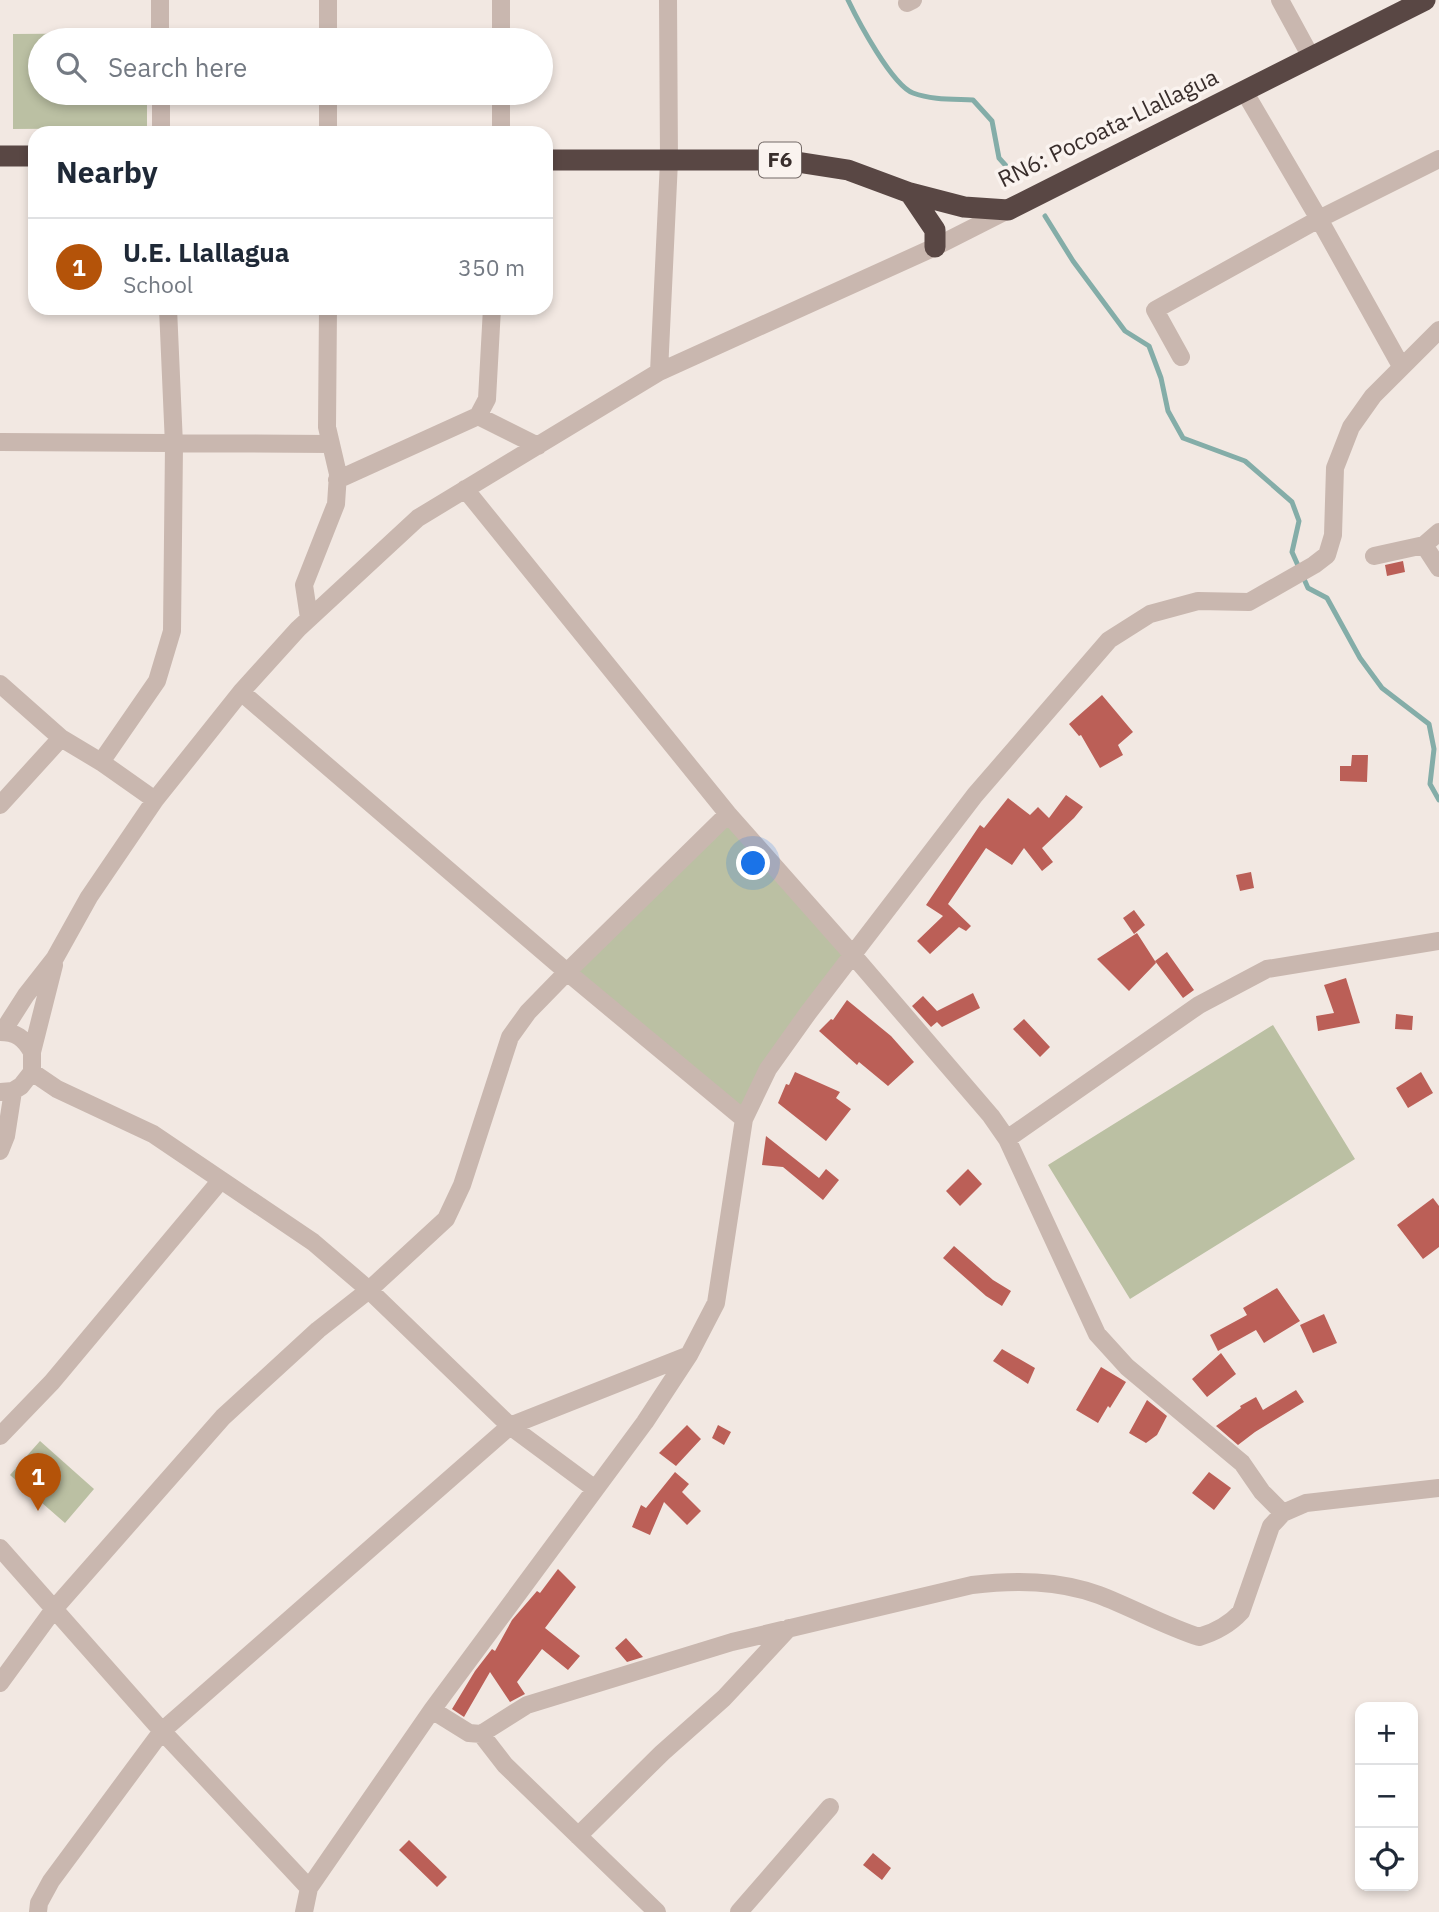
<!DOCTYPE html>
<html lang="en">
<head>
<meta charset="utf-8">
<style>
  body { margin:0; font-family:"IBM Plex Sans",sans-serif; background:#f6f6f7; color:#1f2937 }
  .controls { position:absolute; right:21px; bottom:21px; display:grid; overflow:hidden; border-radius:14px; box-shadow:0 4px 10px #0003 }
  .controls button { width:63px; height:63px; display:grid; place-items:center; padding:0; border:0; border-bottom:2px solid #e0e1e3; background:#fff; color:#1f2937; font:35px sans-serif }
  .you { position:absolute; left:754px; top:864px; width:24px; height:24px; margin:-18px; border:5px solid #fff; border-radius:50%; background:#1a73e8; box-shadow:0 0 0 10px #1a73e833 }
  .badge { display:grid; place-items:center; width:46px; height:46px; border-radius:50%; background:#b45309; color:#fff; font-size:23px; font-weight:700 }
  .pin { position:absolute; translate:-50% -58px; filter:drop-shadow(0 2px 4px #0008) }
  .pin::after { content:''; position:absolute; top:37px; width:24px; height:21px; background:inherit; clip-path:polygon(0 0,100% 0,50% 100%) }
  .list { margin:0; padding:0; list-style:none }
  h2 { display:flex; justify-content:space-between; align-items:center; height:91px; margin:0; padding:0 28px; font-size:30px }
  h2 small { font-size:23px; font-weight:400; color:#747a83 }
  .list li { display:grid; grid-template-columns:46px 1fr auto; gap:21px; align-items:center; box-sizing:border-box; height:98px; padding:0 28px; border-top:2px solid #e0e1e3 }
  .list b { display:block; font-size:26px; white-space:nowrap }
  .list p { margin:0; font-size:23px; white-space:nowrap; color:#747a83 }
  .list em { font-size:23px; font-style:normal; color:#747a83 }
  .icon { flex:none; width:38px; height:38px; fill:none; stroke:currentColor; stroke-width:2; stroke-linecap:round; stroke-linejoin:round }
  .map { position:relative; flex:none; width:1439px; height:1912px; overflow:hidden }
  .search { position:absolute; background:#fff; box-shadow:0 4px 10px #0003; left:28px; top:28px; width:525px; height:77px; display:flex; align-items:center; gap:18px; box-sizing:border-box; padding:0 24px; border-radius:38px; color:#747a83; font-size:26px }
  .panel { position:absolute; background:#fff; box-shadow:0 4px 10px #0003; left:28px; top:126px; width:525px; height:189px; border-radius:21px }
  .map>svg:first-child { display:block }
</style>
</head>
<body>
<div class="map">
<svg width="1439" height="1912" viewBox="0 0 1439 1912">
  <rect width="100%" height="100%" fill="#f2e8e2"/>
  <path fill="#bbc0a3" d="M147 33V40H40V93H147V128L13 129V34Z
    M728 814 852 954 744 1119 567 972Z
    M1273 1025 1355 1159 1130 1299 1048 1165Z
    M40 1441 94 1489 65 1523 10 1475Z"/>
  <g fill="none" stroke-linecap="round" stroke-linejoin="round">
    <path stroke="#84ada8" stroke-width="5" d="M848 0C858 21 892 85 913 93 932 100 953 99 973 100L992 121 999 158 1016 177
      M1045 216 1073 261 1125 331 1149 346 1161 378 1168 411 1183 438 1245 461 1292 502 1299 521 1292 552 1308 588 1327 598 1360 658 1382 688 1429 724 1434 749 1430 784 1439 800"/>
  </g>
  <path fill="#bb5f57" d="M1403 561 1405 572 1387 576 1385 565Z
    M1102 695 1133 732 1118 745 1123 755 1100 768 1081 735 1079 736 1069 724Z
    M1352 755H1368L1367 782 1340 781V766H1351Z
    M1066 795 1083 807 1074 818 1042 848 1053 862 1042 871 1024 848 1012 865 986 848 948 904 971 926 966 931 959 927 930 954 917 941 943 916 926 905 980 825 984 828 1008 798 1030 815 1038 807 1049 818Z
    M1251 872 1254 888 1240 891 1236 875Z
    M1134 910 1145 925 1134 934 1123 918Z
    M1137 933 1155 961 1167 952 1194 990 1183 998 1155 961 1156 963 1129 991 1097 959Z
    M1346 978 1360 1023 1318 1031 1316 1016 1334 1013 1324 985Z
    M973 993 980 1008 942 1027 937 1022 931 1027 912 1006 923 996 937 1011Z
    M847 1000 891 1036 914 1062 888 1086 859 1062 857 1065 819 1031 831 1019 833 1020Z
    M1396 1014 1413 1016 1412 1030 1395 1029Z
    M1024 1019 1050 1047 1040 1057 1013 1029Z
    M795 1072 840 1092 836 1098 851 1109 826 1141 778 1103 786 1084 789 1085Z
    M1421 1072 1433 1093 1408 1108 1396 1088Z
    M766 1136 819 1178 826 1169 839 1180 823 1200 783 1167 762 1165Z
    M968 1169 982 1184 960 1206 946 1191Z
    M1433 1198 1439 1206V1247L1423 1259 1397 1225Z
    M954 1246 993 1280 1011 1291 1002 1306 986 1296 943 1258Z
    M1277 1288 1300 1321 1264 1343 1256 1330 1218 1351 1210 1335 1247 1315 1243 1308Z
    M1324 1314 1337 1343 1313 1353 1300 1325Z
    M1002 1349 1035 1368 1028 1384 993 1361Z
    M1221 1353 1236 1374 1207 1397 1192 1379Z
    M1101 1367 1126 1382 1110 1408 1108 1406 1098 1423 1076 1410Z
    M1296 1390 1304 1402 1255 1432 1238 1445 1216 1426 1241 1408 1240 1406 1256 1397 1263 1410Z
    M1147 1400 1167 1416 1157 1435 1146 1443 1129 1433Z
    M687 1425 701 1439 676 1466 659 1453Z
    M718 1425 731 1432 724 1445 712 1438Z
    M675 1472 689 1484 682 1492 701 1511 687 1525 664 1502 650 1535 632 1527 641 1505 646 1508Z
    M1209 1472 1231 1488 1214 1510 1192 1493Z
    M558 1569 576 1587 545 1628 580 1656 568 1670 542 1649 517 1682 525 1694 510 1702 490 1672 464 1717 452 1709 475 1671 492 1649 495 1651 512 1620 537 1591 540 1593Z
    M626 1638 643 1657 627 1662 615 1648Z
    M409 1840 447 1877 437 1887 399 1850Z
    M873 1853 891 1868 882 1880 863 1865Z"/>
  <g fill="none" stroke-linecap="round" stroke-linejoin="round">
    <path stroke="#c9b7af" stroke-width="18" d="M160 0V40
      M328 0V40
      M1280 0 1311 57
      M907 3 913 0
      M501 40V0
      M1244 91 1319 219 1401 366
      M161 93V133
      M328 93V133
      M501 133V93
      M1181 357 1155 310 1319 219 1439 159
      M659 372 669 161 668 0
      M478 416 538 446
      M0 442 331 444
      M337 480 478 416 487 399 492 308
      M465 489 728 814 852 954 991 1116 1007 1139 1097 1334 1127 1367 1242 1463 1262 1492 1283 1513
      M1424 545 1439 532
      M1374 556 1424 545 1439 568
      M309 618 304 585 336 504 338 474 327 427 328 308
      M0 684 61 738 101 762 155 800
      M241 692 567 972 744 1119
      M101 762 157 681 172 631 174 445 168 308
      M0 805 61 738
      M3 1031 26 995 55 958 89 897 155 800 241 692 298 629 418 518 659 372 935 247 1008 210
      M0 1032C16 1032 24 1038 32 1052
      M32 1072 57 1089 153 1134 313 1242 369 1290 510 1426 595 1489
      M0 1092 13 1091 21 1086 32 1072V1052L54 965
      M1007 1139 1199 1005 1267 969 1439 941
      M0 1151 6 1136 13 1091
      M0 1436 52 1382 221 1180
      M0 1548 162 1731 309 1888
      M0 1683 54 1609 223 1417 318 1330 369 1290 446 1219 462 1185 510 1037 528 1012 567 972 728 814
      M432 1710 469 1733 481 1734 527 1705 732 1642 972 1585C1015 1580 1058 1580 1099 1595 1133 1608 1165 1626 1199 1637 1216 1632 1229 1625 1241 1612L1271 1526 1283 1513 1306 1503 1439 1488
      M481 1734 505 1765 657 1912
      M578 1836 662 1753 724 1698 789 1628
      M38 1912 39 1903 51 1881 162 1731 510 1426 689 1355
      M304 1912 309 1888 432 1710 645 1422 689 1355 716 1303 744 1119 768 1069 808 1013 975 795 1109 640 1150 614 1198 601 1249 602 1314 565 1327 555 1333 535 1335 468 1351 427 1373 396 1439 330
      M739 1912 830 1807"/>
    <path stroke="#594744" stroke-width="21" d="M0 156H35
      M546 160H784L848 170 910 193 964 207 1008 210 1425 0
      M910 193 935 230V247"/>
  </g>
  <g text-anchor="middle" stroke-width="7" stroke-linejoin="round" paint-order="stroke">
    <rect fill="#faf3ef" stroke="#736966" stroke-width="2" x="759" y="142.5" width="42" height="35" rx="5"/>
    <g font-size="21" font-weight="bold" fill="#392e2c">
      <text x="780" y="167">F6</text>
    </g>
    <g font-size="23" fill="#392e2c" stroke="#faf3ef">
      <text transform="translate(1108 128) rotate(-26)" y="8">RN6: Pocoata-Llallagua</text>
    </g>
  </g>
</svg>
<div class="controls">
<button>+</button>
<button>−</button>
<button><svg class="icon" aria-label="locate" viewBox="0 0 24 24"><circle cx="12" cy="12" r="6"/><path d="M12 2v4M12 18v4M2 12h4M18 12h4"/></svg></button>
</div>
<div class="you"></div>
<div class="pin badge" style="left:38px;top:1511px">1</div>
<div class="search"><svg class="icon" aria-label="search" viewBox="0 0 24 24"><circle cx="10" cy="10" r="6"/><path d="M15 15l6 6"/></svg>Search here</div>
<section class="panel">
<h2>Nearby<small></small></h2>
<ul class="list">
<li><span class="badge">1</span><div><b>U.E. Llallagua</b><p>School</p></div><em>350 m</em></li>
</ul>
</section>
</div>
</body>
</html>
